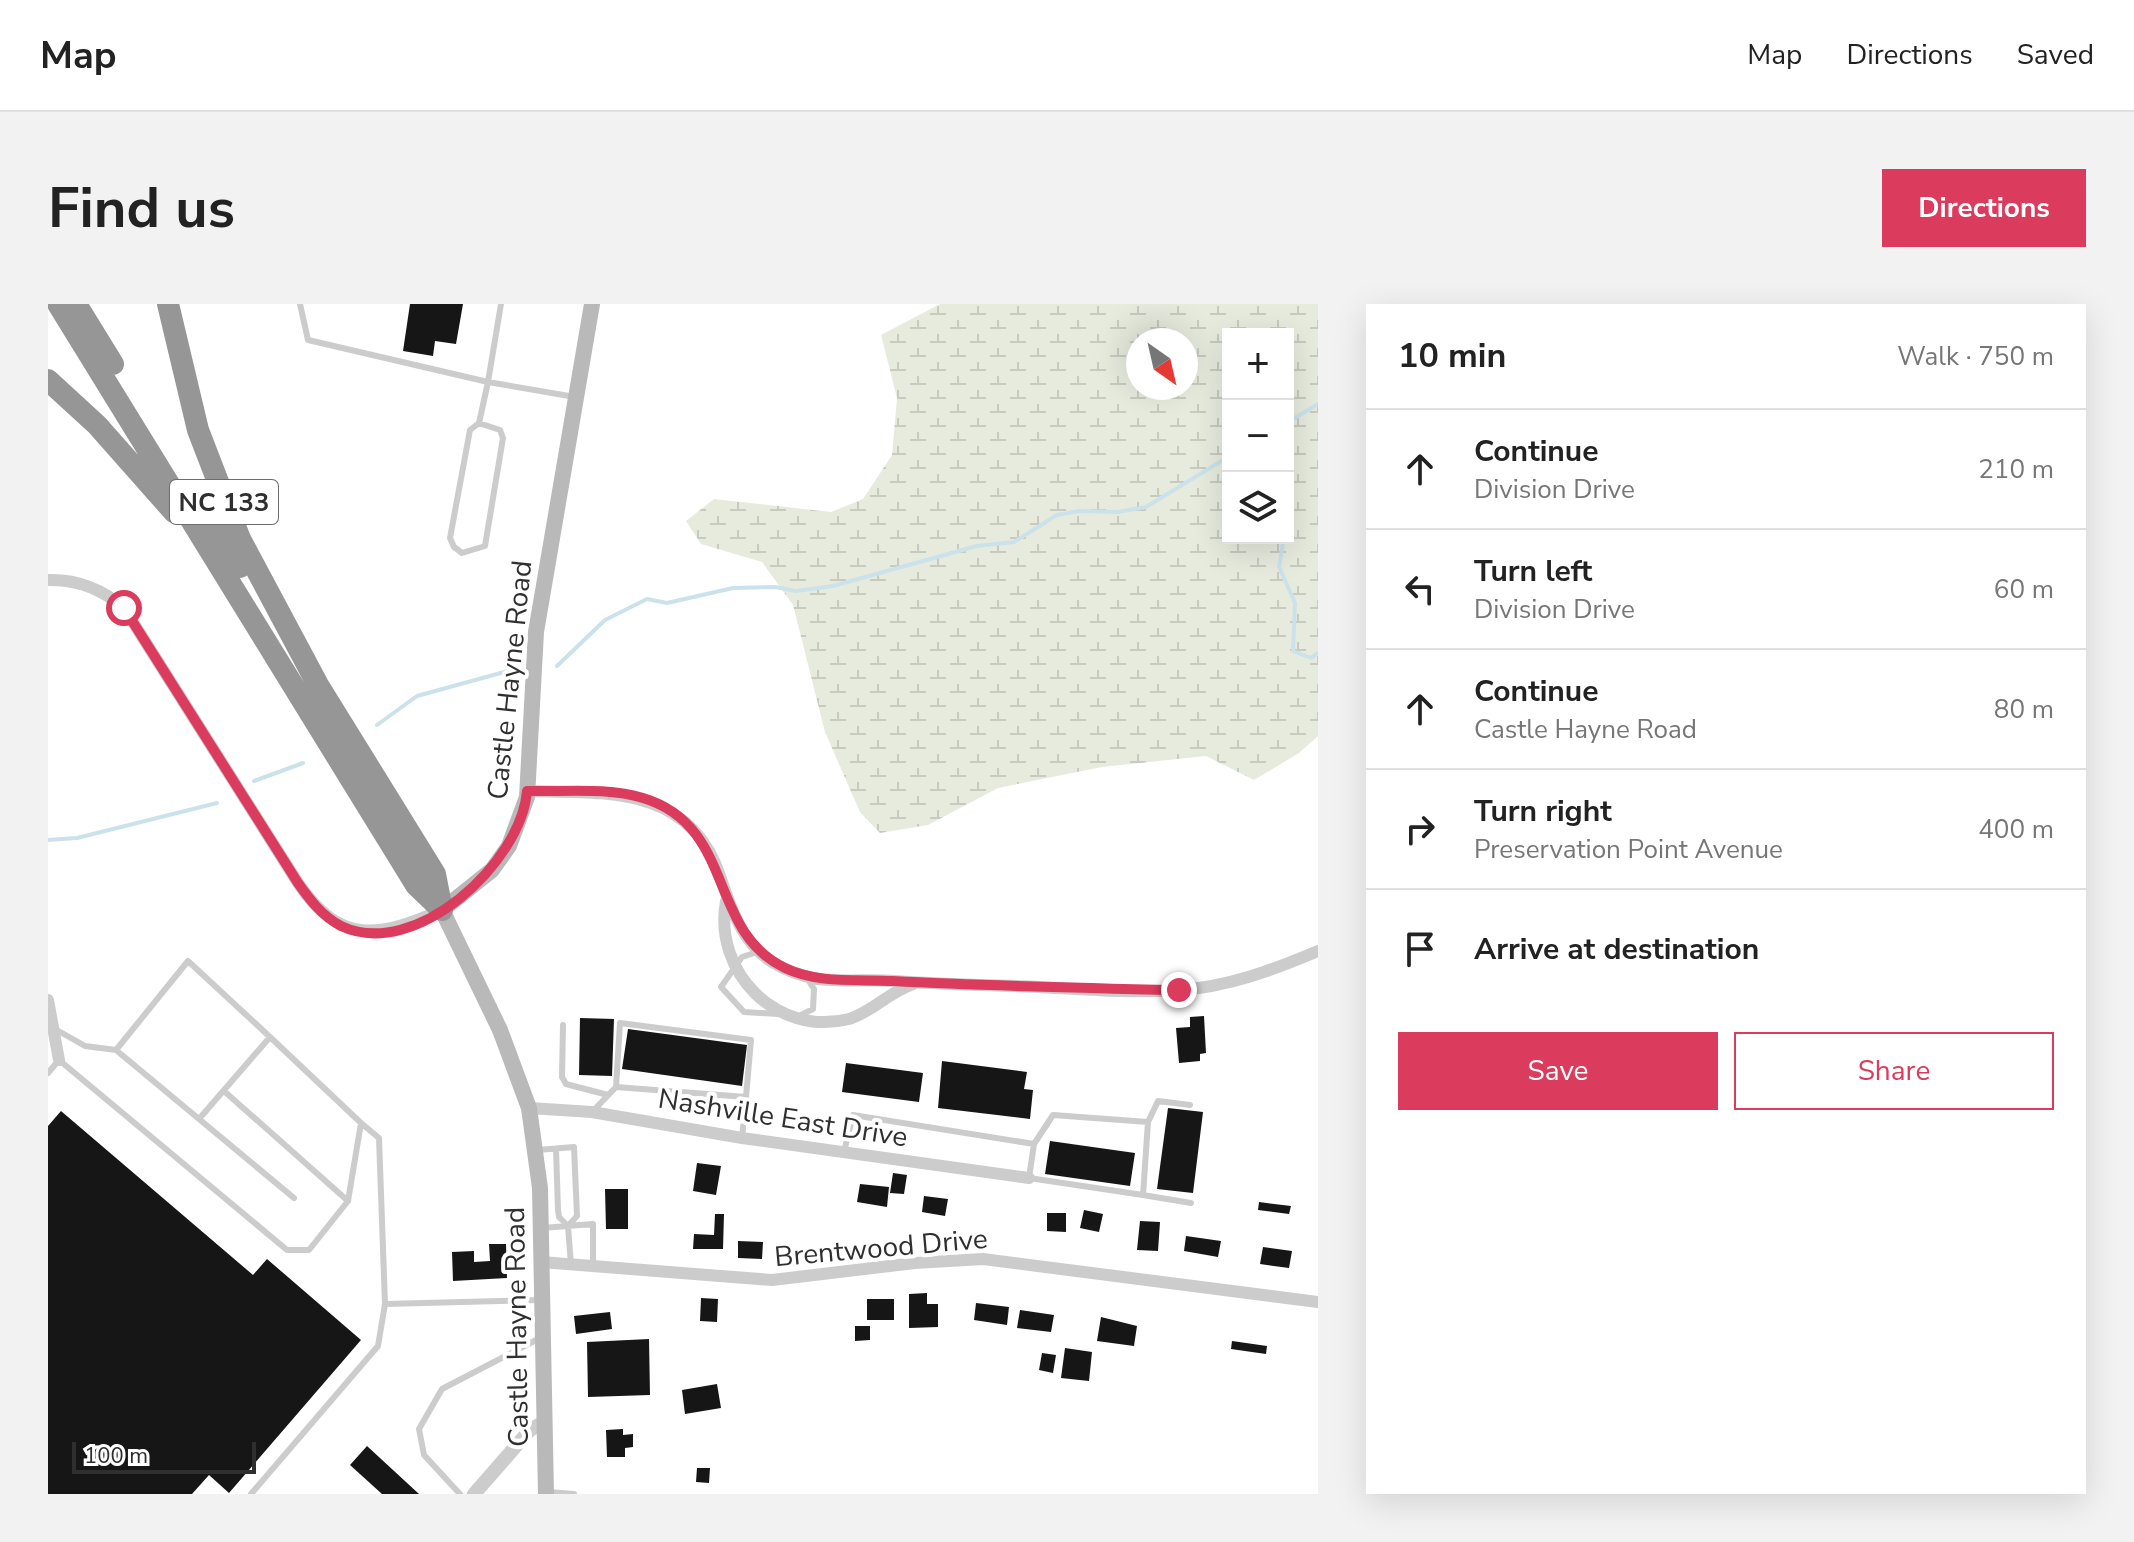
<!DOCTYPE html>
<html lang="en">
<head>
<meta charset="utf-8">
<style>
  body { margin:0; font-family:"Nunito Sans",sans-serif; background:#f2f2f2; color:#222 }
  .controls { position:absolute; right:24px; top:24px; display:grid; overflow:hidden; border-radius:0px; box-shadow:0 8px 32px #0002 }
  .controls button { width:72px; height:72px; display:grid; place-items:center; padding:0; border:0; border-bottom:2px solid #e0e0e0; background:#fff; color:#222; font:40px sans-serif }
  .compass { position:absolute; left:1078px; top:24px; width:72px; height:72px; border-radius:50%; background:#fff; box-shadow:0 8px 32px #0002; rotate:146deg }
  .scale { position:absolute; left:24px; bottom:20px; width:184px; box-sizing:border-box; padding-left:8px; border:4px solid #2f2f2f; border-top:0; font-size:22px; line-height:28px; white-space:nowrap; color:#2f2f2f; -webkit-text-stroke:6px #fff; paint-order:stroke }
  .stop { position:absolute; width:24px; height:24px; margin:-18px; border:6px solid #db3b5c; border-radius:50%; background:#fff }
  .stop.end { background:#db3b5c; border-color:#fff; box-shadow:0 2px 8px #0008 }
  .list { margin:0; padding:0; list-style:none }
  h2 { display:flex; justify-content:space-between; align-items:center; height:104px; margin:0; padding:0 32px; font-size:34px }
  h2 small { font-size:26px; font-weight:400; color:#767676 }
  .list li { display:grid; grid-template-columns:52px 1fr auto; gap:24px; align-items:center; box-sizing:border-box; height:120px; padding:0 32px; border-top:2px solid #e0e0e0 }
  .list b { display:block; font-size:30px; white-space:nowrap }
  .list p { margin:0; font-size:26px; white-space:nowrap; color:#767676 }
  .list em { font-size:26px; font-style:normal; color:#767676 }
  .actions { display:flex; gap:16px; padding:24px 32px }
  .actions a { flex:1; padding:18px 0; border:2px solid #db3b5c; border-radius:0px; text-align:center; font-size:28px; color:#db3b5c }
  .actions .main { background:#db3b5c; color:#fff }
  .icon { flex:none; width:44px; height:44px; fill:none; stroke:currentColor; stroke-width:2; stroke-linecap:round; stroke-linejoin:round }
  .map { position:relative; flex:none; width:1270px; height:1190px; overflow:hidden; border-radius:0px }
  header { display:flex; align-items:center; gap:48px; box-sizing:border-box; height:112px; padding:0 40px; background:#fff; border-bottom:2px solid #e0e0e0 }
  header strong { font-size:38px }
  nav { display:flex; gap:44px; margin-inline-start:auto; font-size:28px }
  .intro { display:flex; align-items:center; justify-content:space-between; box-sizing:border-box; height:192px; padding:0 48px }
  h1 { margin:0; font-size:56px }
  .button { padding:20px 36px; border-radius:0px; background:#db3b5c; color:#fff; font-size:28px; font-weight:700 }
  main { display:flex; gap:48px; padding:0 48px }
  aside { flex:1; background:#fff; border-radius:0px; box-shadow:0 8px 32px #0002 }
  .map>svg:first-child { display:block }
</style>
</head>
<body>
<header>
<strong>Map</strong>
<nav><a>Map</a><a>Directions</a><a>Saved</a></nav>
</header>
<div class="intro"><h1>Find us</h1><a class="button">Directions</a></div>
<main>
<div class="map">
<svg width="1270" height="1190" viewBox="0 0 1270 1190">
  <defs>
    <pattern id="wetland-marsh" width="20" height="14" patternUnits="userSpaceOnUse" patternTransform="scale(2)"><rect width="20" height="14" fill="#e7ebde"/><path d="M1 5h8M5 5V1M11 12h8M15 12V8" fill="none" stroke="#c6cabf"/></pattern>
  </defs>
  <rect width="100%" height="100%" fill="#fff"/>
  <path fill="url(#wetland-marsh)" fill-rule="evenodd" d="M892 0H1270V432L1251 449 1206 476 1158 452 1054 463 950 484 880 521 832 529 812 508 777 428 745 301 714 258 653 240 638 217 666 195 783 208 815 195 844 151 849 94 833 31ZM1180 30H1240V234H1180ZM1090 36H1138V84H1090Z"/>
  <g fill="none" stroke-linecap="round" stroke-linejoin="round">
    <path stroke="#cbe2ea" stroke-width="4" d="M1240 118 1270 100
      M1236 234 1231 263 1247 299 1245 347 1263 354 1270 349
      M509 362 557 316 599 295 619 299 685 284 727 283 748 287 785 282 929 242 966 238 1009 211 1031 207 1069 208 1098 203 1180 153
      M329 421 369 392 460 367
      M206 477 255 459
      M0 536 29 534 169 499"/>
  </g>
  <path fill="#161616" d="M362 0H415L408 40 387 37 385 52 355 47Z
    M1156 712 1158 749 1152 750V757L1131 759 1128 724 1142 723V713Z
    M532 714 566 715 564 772 531 771Z
    M580 725 699 741 694 782 574 765Z
    M894 757 979 768 976 785 985 786 982 815 890 804Z
    M798 759 875 769 871 798 794 788Z
    M1120 804 1155 808 1145 889 1109 885Z
    M13 807 205 971 219 955 313 1036 181 1189 161 1171 144 1190H0V822Z
    M1002 837 1087 849 1082 882 997 870Z
    M649 859 673 862 668 891 645 887Z
    M845 869 859 871 856 890 842 889Z
    M812 880 841 883 839 903 809 898Z
    M557 885H580V925H558Z
    M876 892 900 895 897 912 874 908Z
    M1211 898 1243 902 1241 910 1210 906Z
    M1036 906 1055 910 1051 928 1032 924Z
    M999 909H1018V928L999 927Z
    M667 910H676L675 945H645L646 930 666 931Z
    M1092 917 1112 918 1110 947 1089 946Z
    M1138 932 1173 937 1170 953 1136 947Z
    M690 937 715 938 714 955 690 954Z
    M441 940H458L459 974 405 977 404 948 426 947V958L442 957Z
    M1215 943 1244 947 1241 964 1212 960Z
    M879 989V1000H890V1023L861 1024V990Z
    M653 994 670 995 669 1018 652 1017Z
    M819 995H846V1016H819Z
    M928 999 961 1003 959 1021 926 1016Z
    M972 1006 1006 1011 1003 1028 969 1024Z
    M562 1008 564 1025 528 1030 526 1012Z
    M1053 1013 1089 1022 1086 1042 1049 1037Z
    M807 1022H822V1036L807 1037Z
    M601 1035 602 1091 540 1093 539 1038Z
    M1184 1037 1219 1042 1218 1050 1183 1045Z
    M1017 1044 1044 1048 1041 1077 1013 1074Z
    M994 1049 1008 1051 1005 1069 991 1066Z
    M669 1080 673 1104 637 1110 634 1086Z
    M575 1125V1131L585 1130V1143L577 1144V1153H559L558 1126Z
    M319 1142 371 1190H334L302 1161Z
    M649 1164H662L661 1179 648 1178Z"/>
  <g fill="none" stroke-linecap="round" stroke-linejoin="round">
    <path stroke="#ccc" stroke-width="6" d="M252 0 260 36 440 78 453 0
      M431 119 452 126 455 134 437 242 414 249 406 243 402 234 422 126 431 119 440 78 527 93
      M709 648 694 653 673 683 696 708 730 710
      M751 712 765 705 766 685 759 674
      M515 721 514 773 518 780 560 791
      M7 725 37 742 68 746 246 894
      M68 746 140 657 222 733
      M0 769 11 756 239 946H261L300 897 313 819 331 834 337 1000 494 996
      M568 783 572 719 703 736 698 793
      M176 787 300 897
      M544 808 568 783 698 793 694 834
      M151 815 222 733 313 819
      M1100 818 1110 797 1142 801
      M508 845 510 906 511 913 520 922 523 961
      M490 846 526 843 529 912 520 922
      M796 848 805 811 986 840 1005 811 1100 818 1095 891 981 874 986 840
      M1095 891 1143 899
      M494 924 545 920V962
      M501 1188 526 1190
      M203 1190 330 1042 337 1000
      M412 1190 376 1151 371 1125 394 1085 492 1034"/>
    <path stroke="#ccc" stroke-width="12" d="M0 276C30 275 54 285 76 304L250 579C293 642 331 633 394 606
      M479 487C557 489 642 481 672 572 683 603 693 638 724 658 737 666 754 672 769 675 795 678 821 675 847 677 888 680 928 681 968 682 1022 684 1078 690 1131 686 1180 683 1225 666 1270 647
      M678 597C665 668 728 733 801 715 824 708 841 688 865 680
      M0 696 11 756
      M481 804 544 808 694 834 981 874
      M493 958 724 976 867 959 935 955 1270 998"/>
    <path stroke="#ccc" stroke-width="14" d="M426 1190 482 1126 496 1118"/>
    <path stroke="#b9b9b9" stroke-width="16" d="M498 1190 492 884 481 804 452 726 394 606 444 566 461 542 479 493 488 328 544 0"/>
    <path stroke="#969696" stroke-width="22" d="M10 0 368 581 394 606
      M28 0 65 60
      M120 0 150 126 192 235 270 381 387 570 394 606
      M0 76 49 121 126 208
      M145 187 192 263"/>
  </g>
  <g fill="none" stroke-linecap="round" stroke-linejoin="round">
    <path stroke="#db3b5c" stroke-width="10" d="M76 304 250 579C262 596 274 612 293 622 367 657 473 559 479 487 516 488 560 483 595 494 688 522 659 627 737 664 771 680 808 675 845 677 940 682 1035 684 1131 686"/>
  </g>
  <g text-anchor="middle" stroke-width="8" stroke-linejoin="round" paint-order="stroke">
    <rect fill="#fff" stroke="#6d6d6d" stroke-width="2" x="122" y="176" width="108" height="44" rx="6"/>
    <g font-size="26" font-weight="bold" fill="#2f2f2f">
      <text x="176" y="207">NC 133</text>
    </g>
    <g font-size="28" fill="#2f2f2f" stroke="#fff">
      <text transform="translate(461 376) rotate(-84)" y="10">Castle Hayne Road</text>
      <text transform="translate(735 813) rotate(9)" y="10">Nashville East Drive</text>
      <text transform="translate(833 943) rotate(-5)" y="10">Brentwood Drive</text>
      <text transform="translate(468 1023) rotate(-91)" y="10">Castle Hayne Road</text>
    </g>
  </g>
</svg>
<div class="controls">
<button>+</button>
<button>−</button>
<button><svg class="icon" aria-label="layers" viewBox="0 0 24 24"><path d="M12 4l9 5-9 5-9-5zM3 14l9 5 9-5"/></svg></button>
</div>
<svg class="compass" viewBox="-18 -18 36 36"><path d="M0-13l5 13h-10z" fill="#e53935"/><path d="M0 13l5-13h-10z" fill="#767676"/></svg>
<div class="scale">100 m</div>
<div class="stop" style="left:76px;top:304px"></div>
<div class="stop end" style="left:1131px;top:686px"></div>
</div>
<aside>
<h2>10 min<small>Walk · 750 m</small></h2>
<ul class="list">
<li><svg class="icon" aria-label="ahead" viewBox="0 0 24 24"><path d="M12 20V5M6 11l6-6 6 6"/></svg><div><b>Continue</b><p>Division Drive</p></div><em>210 m</em></li>
<li><svg class="icon" aria-label="left" viewBox="0 0 24 24"><path d="M17 20v-9H6M10 6l-5 5 5 5"/></svg><div><b>Turn left</b><p>Division Drive</p></div><em>60 m</em></li>
<li><svg class="icon" aria-label="ahead" viewBox="0 0 24 24"><path d="M12 20V5M6 11l6-6 6 6"/></svg><div><b>Continue</b><p>Castle Hayne Road</p></div><em>80 m</em></li>
<li><svg class="icon" aria-label="right" viewBox="0 0 24 24"><path d="M7 20v-9h11M14 6l5 5-5 5"/></svg><div><b>Turn right</b><p>Preservation Point Avenue</p></div><em>400 m</em></li>
<li><svg class="icon" aria-label="arrive" viewBox="0 0 24 24"><path d="M6 21V4h12l-3 4 3 4H6"/></svg><div><b>Arrive at destination</b></div></li>
</ul>
<div class="actions"><a class="main">Save</a><a>Share</a></div>
</aside>
</main>
</body>
</html>
